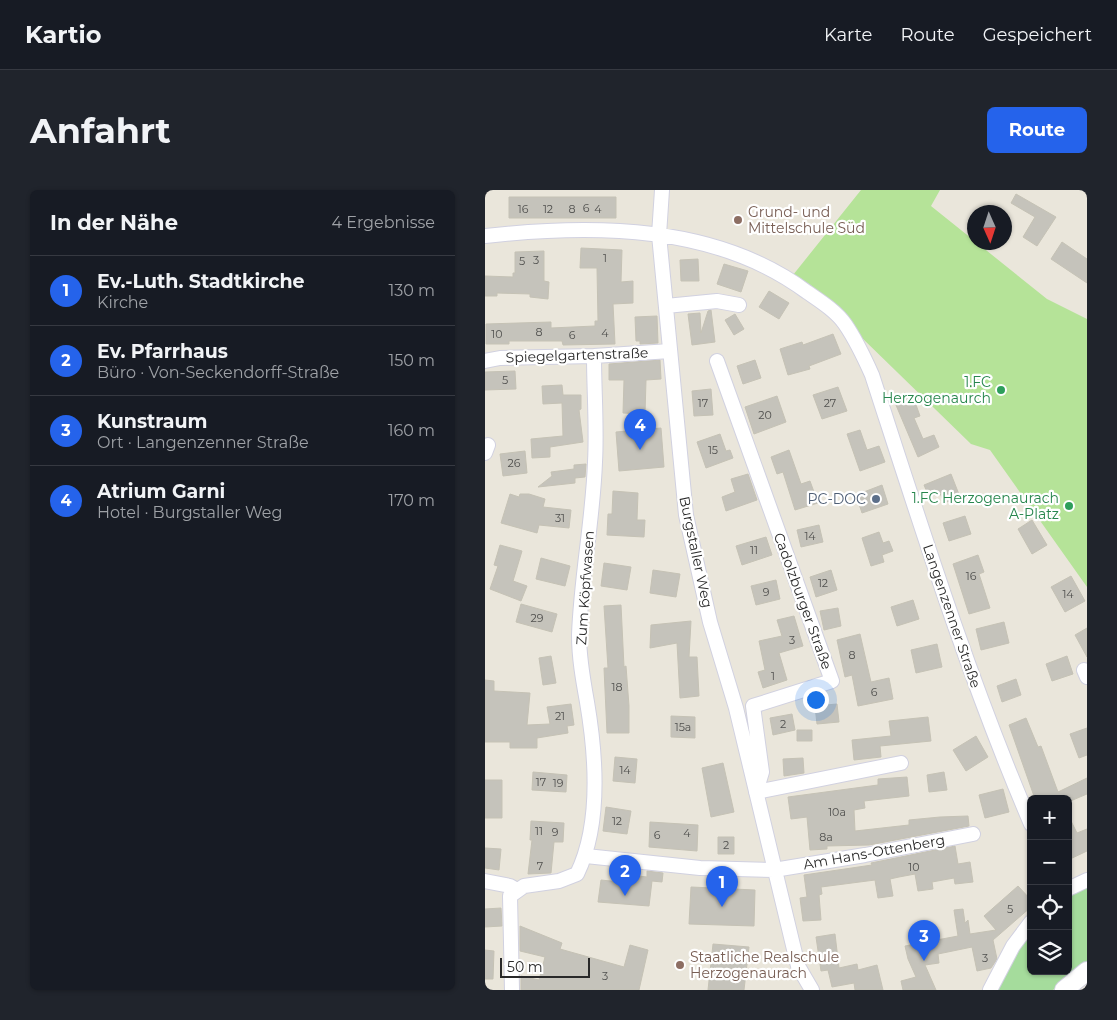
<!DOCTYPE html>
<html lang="de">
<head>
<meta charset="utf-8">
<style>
  body { margin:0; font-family:Montserrat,sans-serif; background:#20242c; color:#f1f3f6 }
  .controls { position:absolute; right:15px; bottom:15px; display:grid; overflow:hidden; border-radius:8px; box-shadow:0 1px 4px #0004 }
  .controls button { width:45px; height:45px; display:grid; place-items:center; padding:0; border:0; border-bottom:1px solid #363941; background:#171b24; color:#f1f3f6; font:25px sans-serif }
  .compass { position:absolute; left:482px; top:15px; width:45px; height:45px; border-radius:50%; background:#171b24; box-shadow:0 1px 4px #0004; rotate:177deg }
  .scale { position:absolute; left:15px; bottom:12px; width:90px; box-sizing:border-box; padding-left:5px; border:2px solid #292929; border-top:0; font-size:14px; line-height:18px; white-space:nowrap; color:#292929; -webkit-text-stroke:4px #fff; paint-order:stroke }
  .you { position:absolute; left:330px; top:509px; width:18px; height:18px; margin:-12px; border:4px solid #fff; border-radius:50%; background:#1a73e8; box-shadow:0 0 0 8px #1a73e833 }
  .badge { display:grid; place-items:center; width:32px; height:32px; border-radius:50%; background:#2563eb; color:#fff; font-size:16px; font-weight:700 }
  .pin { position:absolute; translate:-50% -41px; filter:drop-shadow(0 1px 2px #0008) }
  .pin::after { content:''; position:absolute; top:26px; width:18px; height:15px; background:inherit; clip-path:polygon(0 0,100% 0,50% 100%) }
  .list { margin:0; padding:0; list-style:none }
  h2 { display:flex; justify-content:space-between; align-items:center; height:65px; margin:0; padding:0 20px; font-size:21px }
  h2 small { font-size:16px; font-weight:400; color:#9ea1a6 }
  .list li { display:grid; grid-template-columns:32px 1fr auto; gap:15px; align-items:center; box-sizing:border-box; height:70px; padding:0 20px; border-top:1px solid #363941 }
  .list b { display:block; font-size:19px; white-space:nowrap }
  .list p { margin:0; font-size:16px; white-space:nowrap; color:#9ea1a6 }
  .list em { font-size:16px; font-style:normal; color:#9ea1a6 }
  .icon { flex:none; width:28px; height:28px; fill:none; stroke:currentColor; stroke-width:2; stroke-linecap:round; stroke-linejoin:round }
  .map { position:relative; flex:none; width:602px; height:800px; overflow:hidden; border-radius:8px }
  header { display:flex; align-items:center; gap:30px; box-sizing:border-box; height:70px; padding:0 25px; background:#171b24; border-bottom:1px solid #363941 }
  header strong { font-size:24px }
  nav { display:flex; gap:28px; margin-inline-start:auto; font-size:18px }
  .intro { display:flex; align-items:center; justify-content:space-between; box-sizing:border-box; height:120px; padding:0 30px }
  h1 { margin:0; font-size:35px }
  .button { padding:12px 22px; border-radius:8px; background:#2563eb; color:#fff; font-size:18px; font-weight:700 }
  main { display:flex; gap:30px; padding:0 30px }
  aside { flex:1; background:#171b24; border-radius:8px; box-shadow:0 1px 4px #0004 }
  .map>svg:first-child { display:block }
</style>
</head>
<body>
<header>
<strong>Kartio</strong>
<nav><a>Karte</a><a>Route</a><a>Gespeichert</a></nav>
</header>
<div class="intro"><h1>Anfahrt</h1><a class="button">Route</a></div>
<main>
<aside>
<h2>In der Nähe<small>4 Ergebnisse</small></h2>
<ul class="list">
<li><span class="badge">1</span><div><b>Ev.-Luth. Stadtkirche</b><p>Kirche</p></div><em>130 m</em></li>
<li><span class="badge">2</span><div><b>Ev. Pfarrhaus</b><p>Büro · Von-Seckendorff-Straße</p></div><em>150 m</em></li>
<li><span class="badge">3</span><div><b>Kunstraum</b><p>Ort · Langenzenner Straße</p></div><em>160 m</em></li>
<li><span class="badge">4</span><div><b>Atrium Garni</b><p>Hotel · Burgstaller Weg</p></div><em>170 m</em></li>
</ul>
</aside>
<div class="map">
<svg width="602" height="800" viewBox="0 0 602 800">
  <rect width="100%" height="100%" fill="#eae6db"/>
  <path fill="#a5dc9c" d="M602 690V771L568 800H505L546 732V781H583V699Z"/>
  <path fill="#b5e398" d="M376 0H455L446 16 562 109 602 129V397L505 260 486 254 375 146 308 85Z"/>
  <path fill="#c5c3bb" stroke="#c5c2b5" d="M531 4 571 27 552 56 538 47 550 27 526 13Z
    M24 7H131V28H24Z
    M577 52 602 69V93L566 69Z
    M96 58 137 60 136 92 148 91V113L128 114 130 154 78 155 77 151H24V154H1V134L66 132V138L110 136V131H113L112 78H95Z
    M59 61V91L64 92 63 109 45 107V104L12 103V106H0V86L28 87V83H30V62Z
    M213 69 214 91H196L195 70Z
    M239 74 263 81 256 102 232 94Z
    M284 101 304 113 294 129 274 117Z
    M226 120 230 152 207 155 203 124 215 123 216 143 223 121Z
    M250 124 259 139 249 145 240 130Z
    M172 126 173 153 155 154V151H151L150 127Z
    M348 144 356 164 324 176 325 179 303 185 295 159 317 152 318 155Z
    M175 170 176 189 161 190 160 224 138 223 139 190H124V174Z
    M270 170 276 188 258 194 252 176Z
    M30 181 31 199 0 200V182Z
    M77 195 78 205H96V219L94 220 98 252 65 257V267L47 268 46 249 78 246 77 213 58 214 57 196Z
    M353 197 362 221 337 229 328 205Z
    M226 199 228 225 209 226 207 201Z
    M420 203 424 214 430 212 435 226 429 228 438 249 449 245 454 257 433 267 408 208Z
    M292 206 301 232 269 244 260 217Z
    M176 238 179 277 134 281 131 242Z
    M375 240 382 260 394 256 400 272 375 281 362 244Z
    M235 244 241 261 245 260 248 268 221 278 212 252Z
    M304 260 316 294 325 291 333 313 310 320 298 282 292 284 286 267Z
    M40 261 42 283 18 286 15 264Z
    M101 274 100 287 90 288V293L53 297 67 286 66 282 89 279V275Z
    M263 284 272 310 241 321 237 307 250 302 246 289Z
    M466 284 475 307 459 313 455 303 444 307 439 295Z
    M397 295 403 314 377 323 371 305Z
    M128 301 153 303 152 330H160L159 347 122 345 123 324H127Z
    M25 304 34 307 35 304H44L60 309 58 317 86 320 84 338 54 335 52 343 16 333Z
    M480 326 486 344 464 351 458 333Z
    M547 330 562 355 547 364 533 339Z
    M334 335 338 352 316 357 312 340Z
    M394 342 398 353 404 351 408 361 397 365 399 372 386 376 377 348Z
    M281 347 287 365 257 375 251 356Z
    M15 355 37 361 28 391 42 396 36 411 5 399 13 376 9 375Z
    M493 365 499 382 494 384 505 418 484 424 468 374Z
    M56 368 85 376 80 396 51 389Z
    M119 373 146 377 142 400 116 396Z
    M168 380 195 384 191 407 165 403Z
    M346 380 352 400 331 407 325 387Z
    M586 386 600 411 580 422 566 397Z
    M291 390 295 409 271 415 266 396Z
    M428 410 434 429 412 436 406 417Z
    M36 414 72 424 67 442 31 432Z
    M136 415 139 477 141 476 144 516V543H122L119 478H123L119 416Z
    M353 418 356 436 339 440 335 421Z
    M309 426 318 456 294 463 302 490 278 498 273 482 280 480 274 451 297 446 292 430Z
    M206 431 204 467H212L214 506 195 508 192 453 165 458 166 435Z
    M519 432 524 453 496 460 491 439Z
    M602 438V467L590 445Z
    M375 444 386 492 404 488 408 509 373 516 367 485 360 487 352 450Z
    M452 454 457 477 431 483 426 460Z
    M66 466 71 493 58 495 54 468Z
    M582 466 588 484 567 491 561 474Z
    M531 489 536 505 517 512 512 496Z
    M0 490 9 491V501L45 503 42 535 65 534 62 517 86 514 89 535 82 536 83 543 52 548V558H25V552H0Z
    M352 514 354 532 332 534 330 516Z
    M307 524 310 540 288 545 285 528Z
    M186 526 210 527V548L186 547Z
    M443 527 446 551 395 556 396 567 369 570 367 550 406 546 404 531Z
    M541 528 553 557 556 556 573 602 602 588V604L583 612V609H550L524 535Z
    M602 538V565L594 568 585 544Z
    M312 540H327V551H312Z
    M491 546 503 567 481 581 468 560Z
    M130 567 152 569 150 593 128 591Z
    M318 568 319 583 299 586 298 569Z
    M238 573 249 622 226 627 217 578Z
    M48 582 82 585 81 602 47 600Z
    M459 582 462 600 444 602 442 585Z
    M422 587 424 606 379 611 380 618 369 620 370 641 424 635V630L455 627 483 626 484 636 384 655 342 656V659L325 660 322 627 306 629 303 607 393 595V589Z
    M0 590H17V628H0Z
    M518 599 524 622 500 628 494 605Z
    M121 617 146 621 142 644 118 641Z
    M583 625 592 643 602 639V661L583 670Z
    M46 631 79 633 78 652H69L66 683 43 684 47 650H45Z
    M165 632 213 635 212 661 164 657Z
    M233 647H249V664H233Z
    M470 656 473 674 485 672 488 692 470 694 469 688 447 692 448 699 433 701 430 684 414 687 405 689 408 706 393 708 390 690 336 697 337 704 334 705 336 730 318 731 315 708 322 707 319 685 387 675 386 673Z
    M0 658 16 659 14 680 0 678Z
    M162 681 178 683 177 692 167 691 164 716 113 712 116 690 144 693 145 685 162 687Z
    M533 696 546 710V717L508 750 512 769 506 778 492 781 487 757 453 764 454 773 440 775 451 800H418L416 791 431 787 423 769 420 756 473 746 469 720 478 719 480 733 483 730 485 744 511 740 499 726Z
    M206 697 270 700 269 736 204 734Z
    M16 718 17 736 0 737V719Z
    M35 736 77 753 75 759 139 777 145 755 163 760 154 800H36V786L54 790 60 767 35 761Z
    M350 744 354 778 372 774 373 780 392 775 398 800H370L369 793 347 797 343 780 336 781 331 747Z
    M228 754 264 757 259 800H223Z
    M0 760 9 761 8 789H0Z"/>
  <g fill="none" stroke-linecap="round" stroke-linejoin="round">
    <defs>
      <path id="minor" d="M177 0 174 45 201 325 225 432 251 518 313 776 327 800
        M0 46C108 34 231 34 322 102 335 111 351 121 360 134 371 150 379 167 387 185 436 336 483 487 546 634
        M181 116 232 111 254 115
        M0 171 15 168 109 166 185 161
        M232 171 347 491 268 516 277 582 271 602 416 573
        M0 263 3 255
        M599 480 602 487
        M101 666 215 678 289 680 380 665 488 644
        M0 691 25 696 32 700
        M583 699 602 690
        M27 800 25 706 39 696 74 691 92 684C116 635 111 565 102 512 98 490 94 468 94 445 96 387 108 330 110 272 112 237 109 201 109 166
        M505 800 528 756 546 732"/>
      <path id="tertiary" d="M579 800 602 781"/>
    </defs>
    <use href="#minor" stroke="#d1d1e0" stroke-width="16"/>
    <use href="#tertiary" stroke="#d1d1e0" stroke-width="20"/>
    <use href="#minor" stroke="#fff" stroke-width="14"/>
    <use href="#tertiary" stroke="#fff" stroke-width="18"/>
  </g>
  <g fill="#8d6e63" stroke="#fff" stroke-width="2">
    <circle cx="253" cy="30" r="5"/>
    <circle cx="195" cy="775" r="5"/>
  </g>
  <g fill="#2e9e5b" stroke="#fff" stroke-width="2">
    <circle cx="516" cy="200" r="5"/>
    <circle cx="584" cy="316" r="5"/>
  </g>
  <circle fill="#5c6f8a" stroke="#fff" stroke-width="2" cx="391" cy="309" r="5"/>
  <g text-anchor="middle" stroke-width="4.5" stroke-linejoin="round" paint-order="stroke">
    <g font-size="11" fill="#50504e">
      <text x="101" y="22">6</text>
      <text x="38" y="23">16</text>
      <text x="63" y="23">12</text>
      <text x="87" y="23">8</text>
      <text x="113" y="23">4</text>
      <text x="120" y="72">1</text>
      <text x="51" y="74">3</text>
      <text x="37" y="75">5</text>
      <text x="54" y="146">8</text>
      <text x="120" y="147">4</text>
      <text x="12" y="148">10</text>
      <text x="87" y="149">6</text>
      <text x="20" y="194">5</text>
      <text x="218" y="217">17</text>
      <text x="345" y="217">27</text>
      <text x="280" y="229">20</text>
      <text x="228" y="264">15</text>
      <text x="29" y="277">26</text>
      <text x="75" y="332">31</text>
      <text x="325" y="350">14</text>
      <text x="269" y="364">11</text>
      <text x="486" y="390">16</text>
      <text x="338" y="397">12</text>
      <text x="281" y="406">9</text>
      <text x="583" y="408">14</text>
      <text x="52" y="432">29</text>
      <text x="307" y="454">3</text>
      <text x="367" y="469">8</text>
      <text x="288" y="490">1</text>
      <text x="132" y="501">18</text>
      <text x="389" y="506">6</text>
      <text x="75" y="530">21</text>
      <text x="298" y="538">2</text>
      <text x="198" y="541">15a</text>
      <text x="140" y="584">14</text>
      <text x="56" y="596">17</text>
      <text x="73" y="597">19</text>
      <text x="352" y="626">10a</text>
      <text x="132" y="635">12</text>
      <text x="54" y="645">11</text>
      <text x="70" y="646">9</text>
      <text x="202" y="647">4</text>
      <text x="172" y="649">6</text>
      <text x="341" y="651">8a</text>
      <text x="241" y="659">2</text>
      <text x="55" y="680">7</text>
      <text x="429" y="681">10</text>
      <text x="525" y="723">5</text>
      <text x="500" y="772">3</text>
      <text x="120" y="790">3</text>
    </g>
    <g font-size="14" fill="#785e54" stroke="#fff" text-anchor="start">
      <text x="263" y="27">Grund- und<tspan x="263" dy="16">Mittelschule Süd</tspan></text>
      <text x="205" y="772">Staatliche Realschule<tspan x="205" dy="16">Herzogenaurach</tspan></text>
    </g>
    <g font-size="14" fill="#292929" stroke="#fff">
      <text transform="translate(92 165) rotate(-2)" y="5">Spiegelgartenstraße</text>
      <text transform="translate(211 362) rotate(78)" y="5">Burgstaller Weg</text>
      <text transform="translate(100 398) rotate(-86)" y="5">Zum Köpfwasen</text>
      <text transform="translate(318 411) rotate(70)" y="5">Cadolzburger Straße</text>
      <text transform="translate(467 426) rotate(71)" y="5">Langenzenner Straße</text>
      <text transform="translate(389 662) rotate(-10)" y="5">Am Hans-Ottenberg</text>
    </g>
    <g font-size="14" fill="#27864d" stroke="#fff" text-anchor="end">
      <text x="506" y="197">1.FC<tspan x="506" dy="16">Herzogenaurch</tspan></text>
      <text x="574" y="313">1.FC Herzogenaurach<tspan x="574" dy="16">A-Platz</tspan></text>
    </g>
    <g font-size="14" fill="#4e5e75" stroke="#fff" text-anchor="end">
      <text x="381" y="314">PC-DOC</text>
    </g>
  </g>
</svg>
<div class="controls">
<button>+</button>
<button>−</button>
<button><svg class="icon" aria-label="locate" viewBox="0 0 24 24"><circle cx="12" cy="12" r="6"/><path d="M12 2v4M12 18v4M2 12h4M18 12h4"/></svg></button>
<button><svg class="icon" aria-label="layers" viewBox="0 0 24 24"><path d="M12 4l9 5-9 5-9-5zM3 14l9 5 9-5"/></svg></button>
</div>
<svg class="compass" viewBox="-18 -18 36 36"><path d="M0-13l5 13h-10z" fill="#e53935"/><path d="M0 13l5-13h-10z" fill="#9ea1a6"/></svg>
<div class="scale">50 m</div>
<div class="you"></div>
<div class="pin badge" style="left:237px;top:717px">1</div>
<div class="pin badge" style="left:140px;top:706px">2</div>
<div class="pin badge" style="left:439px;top:771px">3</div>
<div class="pin badge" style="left:155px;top:260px">4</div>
</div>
</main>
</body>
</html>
